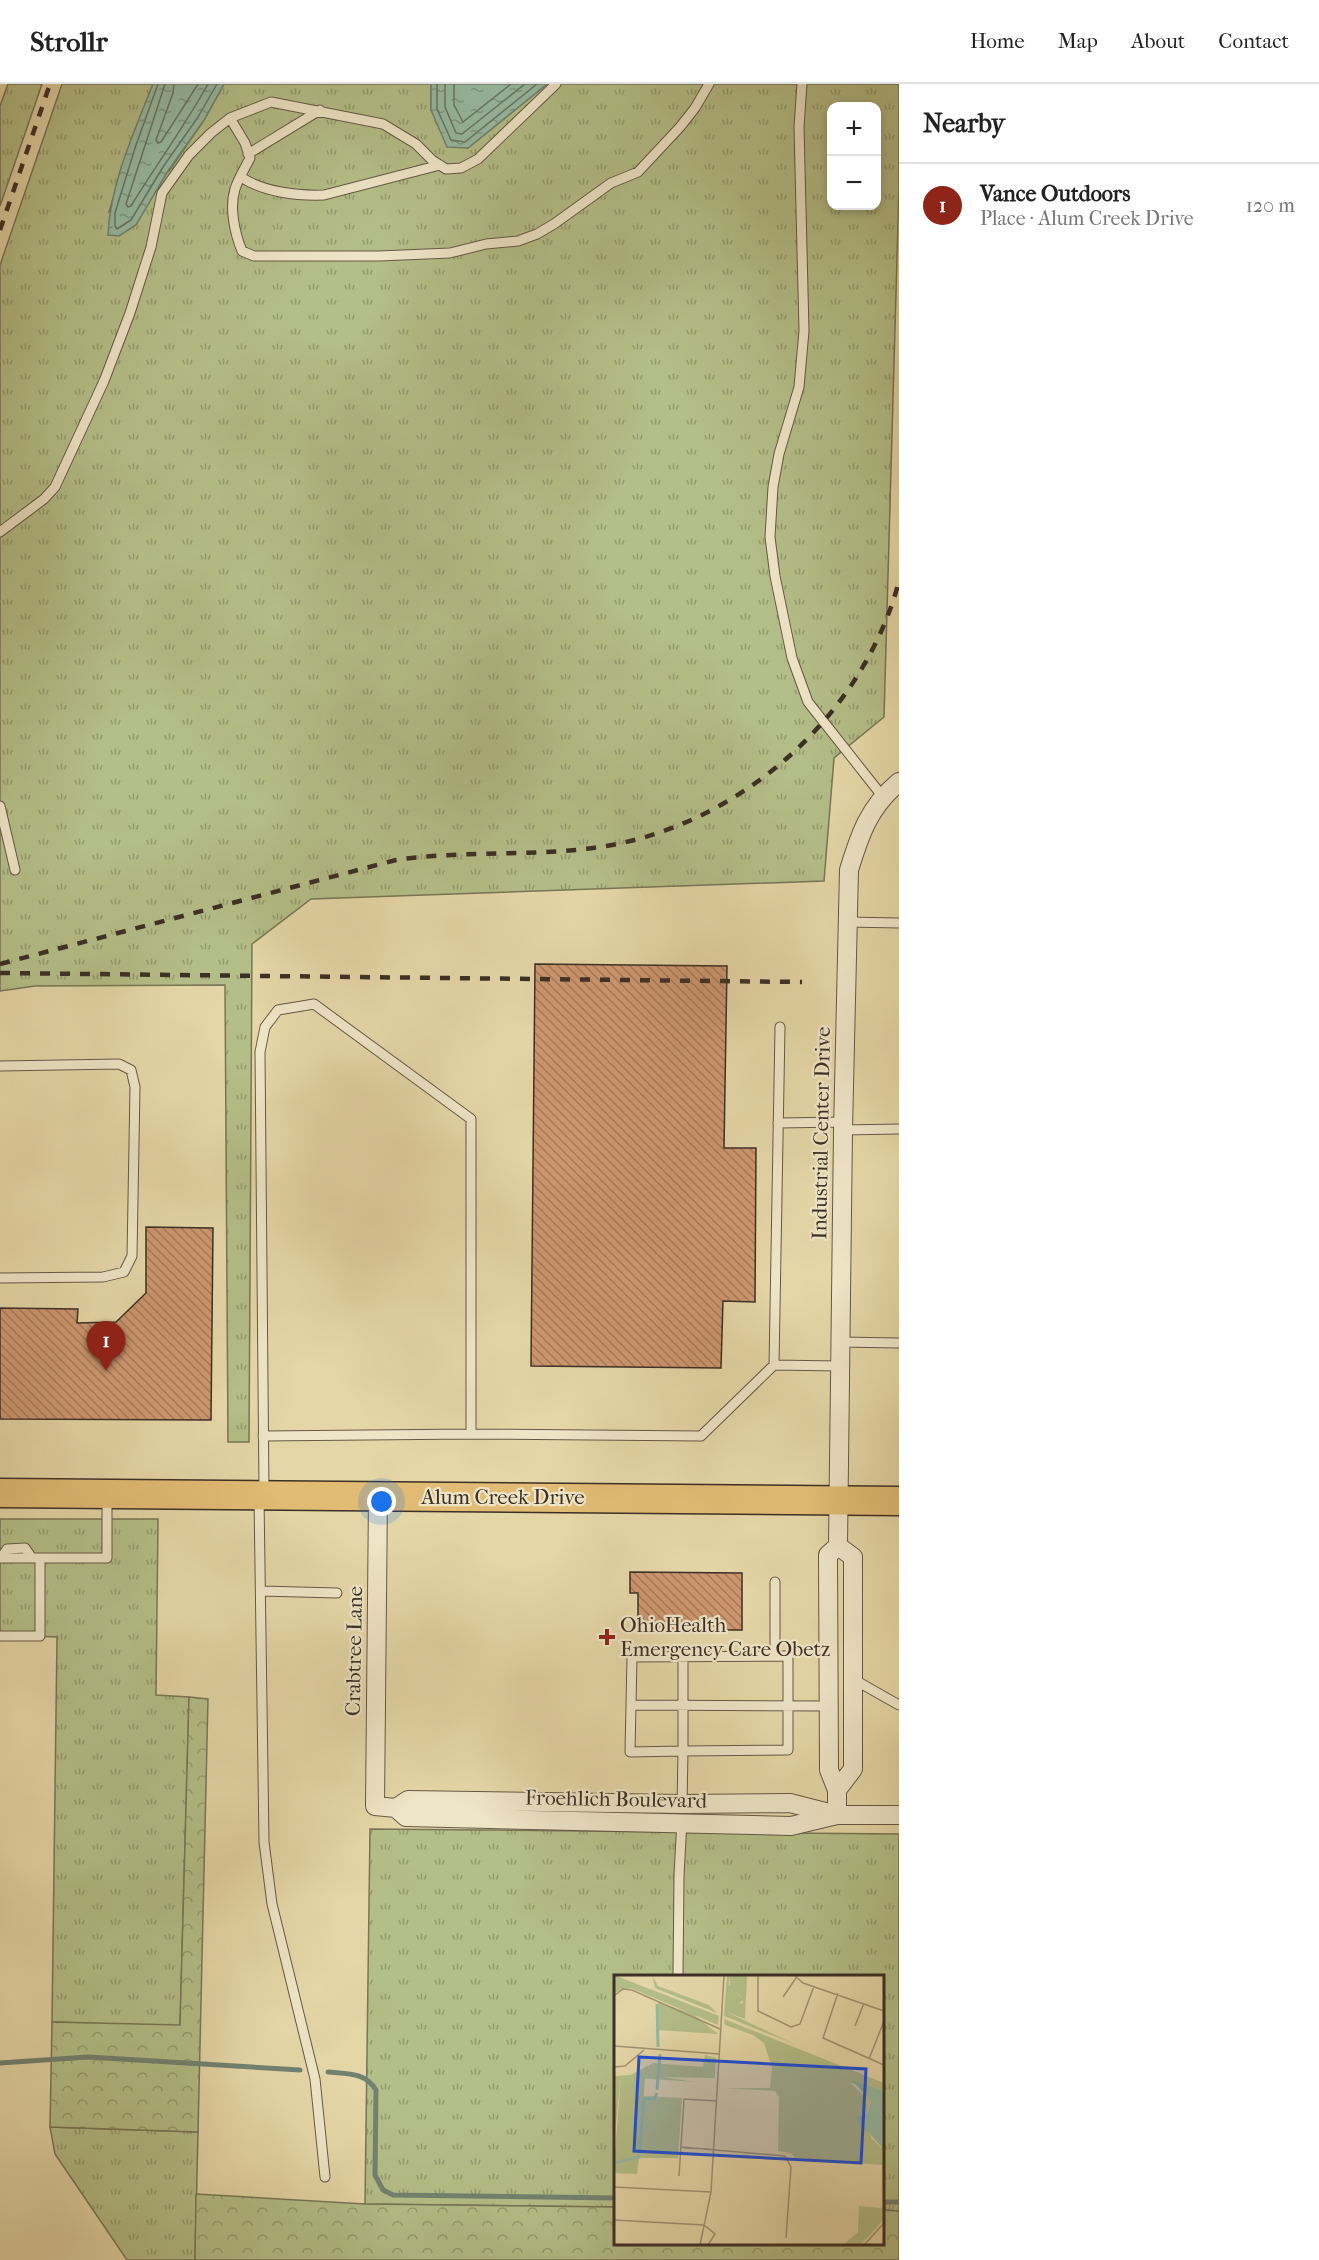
<!DOCTYPE html>
<html lang="en">
<head>
<meta charset="utf-8">
<style>
  body { margin:0; font-family:"IM FELL French Canon",serif; background:#f2f2f2; color:#222 }
  .controls { position:absolute; right:18px; top:18px; display:grid; overflow:hidden; border-radius:12px; box-shadow:0 3px 9px #0003 }
  .controls button { width:54px; height:54px; display:grid; place-items:center; padding:0; border:0; border-bottom:2px solid #e0e0e0; background:#fff; color:#222; font:30px sans-serif }
  .you { position:absolute; left:382px; top:1418px; width:21px; height:21px; margin:-15px; border:4px solid #fff; border-radius:50%; background:#1a73e8; box-shadow:0 0 0 9px #1a73e833 }
  .badge { display:grid; place-items:center; width:39px; height:39px; border-radius:50%; background:#8f2418; color:#fff; font-size:20px; font-weight:700 }
  .pin { position:absolute; translate:-50% -50px; filter:drop-shadow(0 2px 3px #0008) }
  .pin::after { content:''; position:absolute; top:32px; width:21px; height:18px; background:inherit; clip-path:polygon(0 0,100% 0,50% 100%) }
  .list { margin:0; padding:0; list-style:none }
  h2 { display:flex; justify-content:space-between; align-items:center; height:78px; margin:0; padding:0 24px; font-size:26px }
  h2 small { font-size:20px; font-weight:400; color:#767676 }
  .list li { display:grid; grid-template-columns:39px 1fr auto; gap:18px; align-items:center; box-sizing:border-box; height:84px; padding:0 24px; border-top:2px solid #e0e0e0 }
  .list b { display:block; font-size:22px; white-space:nowrap }
  .list p { margin:0; font-size:20px; white-space:nowrap; color:#767676 }
  .list em { font-size:20px; font-style:normal; color:#767676 }
  .map { position:relative; flex:none; width:899px; height:2176px; overflow:hidden }
  header { display:flex; align-items:center; gap:36px; box-sizing:border-box; height:84px; padding:0 30px; background:#fff; border-bottom:2px solid #e0e0e0 }
  header strong { font-size:28px }
  nav { display:flex; gap:33px; margin-inline-start:auto; font-size:21px }
  main { display:flex }
  aside { flex:1; background:#fff }
  .map>svg:first-child { display:block }
</style>
</head>
<body>
<header>
<strong>Strollr</strong>
<nav><a>Home</a><a>Map</a><a>About</a><a>Contact</a></nav>
</header>
<main>
<div class="map">
<svg width="899" height="2176" viewBox="0 0 899 2176">
  <defs>
    <pattern id="grass-tufts" width="24" height="20" patternUnits="userSpaceOnUse" patternTransform="scale(1.5)"><rect width="24" height="20" fill="#b4be88"/><path d="M3 7l-1-3M5 7V3M7 7l1-3M15 17l-1-3M17 17v-4M19 17l1-3" fill="none" stroke="#949b6f"/></pattern>
    <pattern id="forest-crowns" width="20" height="18" patternUnits="userSpaceOnUse" patternTransform="scale(1.5)"><rect width="20" height="18" fill="#b4be88"/><path d="M2 6a3 3 0 1 1 6 0M12 15a3 3 0 1 1 6 0" fill="none" stroke="#949b6f"/></pattern>
    <pattern id="water-ripples" width="26" height="14" patternUnits="userSpaceOnUse" patternTransform="scale(1.5)"><rect width="26" height="14" fill="#96baa3"/><path d="M2 4q2-2 4 0t4 0M15 11q2-2 4 0t4 0" fill="none" stroke="#7c9885"/></pattern>
    <pattern id="building-back-hatch" width="6" height="6" patternUnits="userSpaceOnUse" patternTransform="scale(1.5)"><rect width="6" height="6" fill="#cd966f"/><path d="M-1 5l2 2M0 0l6 6M5-1l2 2" fill="none" stroke="#a87b5b"/></pattern>
  </defs>
  <rect width="100%" height="100%" fill="#e5d6a7"/>
  <filter id="stains"><feTurbulence type="fractalNoise" baseFrequency=".00333" numOctaves="4"/><feColorMatrix values="0 0 0 0 .2 0 0 0 0 .09 0 0 0 0 .02 0 0 0 .5 -.17"/></filter>
  <radialGradient id="worn" r=".72"><stop offset=".6" stop-color="#630" stop-opacity="0"/><stop offset="1" stop-color="#630" stop-opacity=".3"/></radialGradient>
  <path fill="url(#grass-tufts)" stroke="#787657" stroke-width="1.5" fill-rule="evenodd" d="M8 0H42L0 122V22Z
    M62 0H153L130 59 109 128 169 87 204 36 224 0H431V26L468 64 547 0H899V103L884 633 834 674 824 797 311 815 252 860 249 1358H228L225 901 35 902 0 907V181ZM832 22H876V122H832Z
    M0 1435H158L156 1611 189 1613 180 1942 52 1938 57 1553 0 1551Z
    M370 1745 899 1750V2127L883 2126 882 1892H616L615 2123 365 2120Z
    M50 2043 198 2048 195 2176H127L55 2070Z"/>
  <path fill="url(#forest-crowns)" stroke="#787657" stroke-width="1.5" d="M189 1613 208 1615 198 2048 50 2043 52 1938 180 1941Z
    M196 2110 365 2120 615 2123 616 2160H882L883 2126 899 2127V2176H195Z"/>
  <path fill="url(#water-ripples)" stroke="#728271" stroke-width="1.5" d="M153 0H224L204 36 168 87 136 141 119 152 108 151C110 100 134 48 153 0Z
    M431 0H547L468 64 447 63 431 26Z"/>
  <g fill="none" stroke-linecap="round" stroke-linejoin="round">
    <path stroke="#697464" stroke-width="1.5" d="M158 0 136 61 115 129V142L117 145 131 136 163 83 198 33 217 0
      M165 0 126 120 128 123 131 122C156 81 185 42 208 0
      M174 0 173 9 156 56 158 59 161 58 198 0
      M437 0V25L451 56 465 58 537 0
      M445 0V23L456 49 462 50 525 0
      M454 0V21L463 38 511 0"/>
    <path stroke="#728271" stroke-width="5" d="M0 1979 88 1973 300 1986
      M328 1988C348 1990 365 1988 376 2006L375 2091 383 2106 393 2111 616 2114
      M882 2118H899"/>
  </g>
  <path fill="url(#building-back-hatch)" stroke="#3c2f26" stroke-width="1.5" d="M535 880 727 882 724 1064H756L755 1218 723 1217 721 1284 531 1282Z
    M146 1143 213 1144 211 1336 0 1335V1224L78 1225 77 1239 116 1238 146 1209Z
    M630 1488 742 1489V1546H712V1548L638 1547V1509H630Z"/>
  <g fill="none" stroke-linecap="round" stroke-linejoin="round">
    <defs>
      <path id="lane" d="M802 0 799 43 804 247 799 303 779 370 773 403 770 453 775 492 792 574 808 618 883 713
        M230 34 245 59 250 74C245 84 238 95 235 105 229 124 235 150 242 167L254 172H379L450 169 486 160 518 157 537 150 554 140 611 99 638 88 680 43 695 24 709 0
        M248 70 320 26
        M241 93C263 108 297 112 324 111L440 81
        M0 448 44 415 55 403 104 297 130 229 151 163 162 109 189 71 211 49 230 34 271 18 383 40 416 60 432 76 446 85 461 84 478 75 556 0
        M0 722 15 786
        M847 838 899 839
        M0 982 119 980 131 986 135 1003 132 1172 124 1188 103 1193 0 1194
        M778 1039 843 1038
        M843 1046 899 1045
        M840 1258 899 1259
        M774 1281 780 943
        M471 1350 701 1352 774 1281 839 1282
        M263 1352 471 1350V1035L314 920 278 926 265 943 260 968C260 1114 262 1260 264 1407
        M259 1414 264 1758 272 1820 315 1995 325 2093
        M0 1474H107V1412
        M1 1474 7 1465 25 1464 32 1474
        M261 1507 337 1509
        M0 1552H40V1474
        M775 1572V1498
        M853 1595 899 1621
        M631 1621 827 1622
        M682 1723 683 1667 788 1666V1572L632 1573 630 1668 683 1667V1572
        M678 1892 679 1791 682 1736"/>
      <path id="street" d="M378 1412 375 1722 396 1724 408 1716 682 1720 790 1719 837 1731
        M837 1706 853 1685V1473L838 1462
        M396 1724 406 1733 791 1742 837 1731H899
        M837 1731V1706L829 1686 828 1471 838 1462 843 1046 849 786C860 750 869 723 899 698"/>
      <path id="primary" d="M0 1409 899 1417"/>
    </defs>
    <use href="#lane" stroke="#665946" stroke-width="11"/>
    <use href="#street" stroke="#665946" stroke-width="20"/>
    <use href="#primary" stroke="#3c2f26" stroke-width="31"/>
    <use href="#lane" stroke="#eee4c6" stroke-width="9"/>
    <use href="#street" stroke="#eee4c6" stroke-width="18"/>
    <use href="#primary" stroke="#e2bb74" stroke-width="28"/>
    <path stroke="#3c2f26" stroke-width="4.5" stroke-dasharray="10 10" stroke-linecap="butt" d="M0 146 50 0
      M0 880 396 776C464 766 533 773 600 763 739 742 863 633 899 497
      M0 889 802 898"/>
  </g>
  <path fill="#8f2418" stroke="#eee4c6" stroke-width="2" d="M604 1544h6v6h6v6h-6v6h-6v-6h-6v-6h6z"/>
  <g text-anchor="middle" stroke-width="4.5" stroke-linejoin="round" paint-order="stroke">
    <g font-size="21" fill="#3c2f26" stroke="#eee4c6">
      <text transform="translate(821 1049) rotate(-89)" y="7">Industrial Center Drive</text>
      <text x="503" y="1420">Alum Creek Drive</text>
      <text transform="translate(354 1567) rotate(-89)" y="7">Crabtree Lane</text>
      <text transform="translate(616 1715) rotate(1)" y="7">Froehlich Boulevard</text>
    </g>
    <g font-size="21" fill="#3c2f26" stroke="#eee4c6" text-anchor="start">
      <text x="620" y="1548">OhioHealth<tspan x="620" dy="24">Emergency Care Obetz</tspan></text>
    </g>
  </g>
  <g transform="translate(614 1891)">
    <rect width="270" height="270" fill="#e5d6a7"/>
    <path d="M0 0 105 41 104 50 17 13 0 18ZM38 0 44 11 95 30 103 38 41 13ZM113 0H116L115 10 129 24 124 31 113 32V37L180 69 110 41ZM44 27 79 39 104 59 44 55ZM110 44 270 108V116L236 108 257 126 253 138 247 139 258 164 270 175 267 233 268 190 181 183 177 178 164 176 165 122 161 116 109 113H156L158 93 150 68 139 60 111 50ZM91 80 102 83 101 103 48 102 50 89 89 92ZM39 88 37 104 7 102 0 167V101L17 100ZM29 121 68 123 64 183H25L23 199 0 198V189L25 183Z" fill="#b4be88"/>
    <path d="M116 0H133L131 44 113 37V32L129 28 127 21 116 13ZM39 88 50 89 49 102 82 107 37 104ZM7 102 31 103 25 183 0 189ZM270 228V244L257 259 246 270H229L244 257 245 231 267 233Z" fill="#b4be88"/>
    <path d="M238 105 270 116V175L242 143 253 138 257 127Z" fill="#96baa3"/>
    <path fill="none" stroke="#96baa3" stroke-width="3" d="M43 29 44 72M43 115 46 79M0 188 25 182 30 124 41 123 43 118"/>
    <path fill="none" stroke="#a19373" stroke-width="1.5" d="M144 0V36L177 52 186 49 200 11M180 0 189 8 270 36M224 18 209 63 270 90M0 21 9 14 18 15 106 54M169 22 182 3M241 51 250 28M0 71 105 79M255 84 270 46M0 92 11 91 30 75M67 172 171 181 177 192 172 263M70 173 95 174M65 201 70 124 103 126M0 212 97 217M0 245 90 250 101 259 94 270M86 270 97 217 110 0M250 270 270 248"/>
    <path fill="#1d4ed8" fill-opacity="0.15" stroke="#1d4ed8" stroke-width="3" d="M25 82 252 94 247 188 20 176Z"/>
    <rect width="270" height="270" fill="none" stroke="#3c2f26" stroke-width="3"/>
  </g>
  <rect width="100%" height="100%" filter="url(#stains)"/>
  <rect width="100%" height="100%" fill="url(#worn)"/>
</svg>
<div class="controls">
<button>+</button>
<button>−</button>
</div>
<div class="you"></div>
<div class="pin badge" style="left:106px;top:1287px">1</div>
</div>
<aside>
<h2>Nearby<small></small></h2>
<ul class="list">
<li><span class="badge">1</span><div><b>Vance Outdoors</b><p>Place · Alum Creek Drive</p></div><em>120 m</em></li>
</ul>
</aside>
</main>
</body>
</html>
